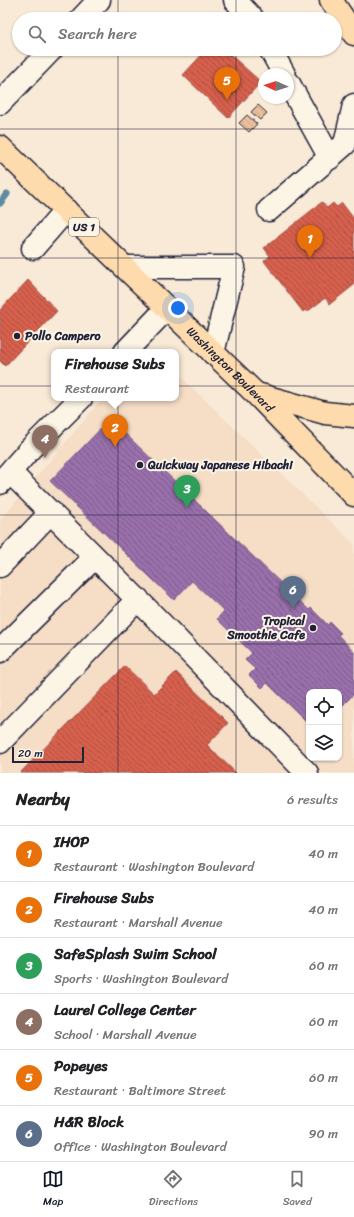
<!DOCTYPE html>
<html lang="en">
<head>
<meta charset="utf-8">
<style>
  body { margin:0; font-family:Sriracha,sans-serif; background:#f6f6f6; color:#202124 }
  .controls { position:absolute; right:12px; bottom:12px; display:grid; overflow:hidden; border-radius:8px; box-shadow:0 1px 3px #0004 }
  .controls button { width:36px; height:36px; display:grid; place-items:center; padding:0; border:0; border-bottom:1px solid #e0e0e0; background:#fff; color:#202124; font:20px sans-serif }
  .compass { position:absolute; left:258px; top:68px; width:36px; height:36px; border-radius:50%; background:#fff; box-shadow:0 1px 3px #0004; rotate:273deg }
  .scale { position:absolute; left:12px; bottom:10px; width:72px; box-sizing:border-box; padding-left:4px; border:2px solid #22223b; border-top:0; font-size:11px; line-height:14px; white-space:nowrap; color:#22223b; -webkit-text-stroke:3px #fcf5e5; paint-order:stroke }
  .you { position:absolute; left:178px; top:308px; width:14px; height:14px; margin:-10px; border:3px solid #fff; border-radius:50%; background:#1a73e8; box-shadow:0 0 0 6px #1a73e833 }
  .badge { display:grid; place-items:center; width:26px; height:26px; border-radius:50%; background:#111827; color:#fff; font-size:13px; font-weight:700 }
  .pin { position:absolute; translate:-50% -33px; filter:drop-shadow(0 1px 2px #0008) }
  .pin::after { content:''; position:absolute; top:21px; width:14px; height:12px; background:inherit; clip-path:polygon(0 0,100% 0,50% 100%) }
  .popup { position:absolute; left:51px; top:349px; width:128px; height:52px; box-sizing:border-box; display:grid; place-content:center; border-radius:8px; background:#fff; filter:drop-shadow(0 1px 3px #0005); font-size:13px; white-space:nowrap; color:#757577 }
  .popup b { font-size:15px; color:#202124 }
  .popup::after { content:''; position:absolute; left:50%; top:100%; margin-left:-8px; border:8px solid transparent; border-top-color:#fff }
  .list { margin:0; padding:0; list-style:none }
  h2 { display:flex; justify-content:space-between; align-items:center; height:52px; margin:0; padding:0 16px; font-size:17px }
  h2 small { font-size:13px; font-weight:400; color:#757577 }
  .list li { display:grid; grid-template-columns:26px 1fr auto; gap:12px; align-items:center; box-sizing:border-box; height:56px; padding:0 16px; border-top:1px solid #e0e0e0 }
  .list b { display:block; font-size:15px; white-space:nowrap }
  .list p { margin:0; font-size:13px; white-space:nowrap; color:#757577 }
  .list em { font-size:13px; font-style:normal; color:#757577 }
  .icon { flex:none; width:22px; height:22px; fill:none; stroke:currentColor; stroke-width:2; stroke-linecap:round; stroke-linejoin:round }
  .map { position:relative; flex:none; width:354px; height:773px; overflow:hidden }
  .search { position:absolute; background:#fff; box-shadow:0 1px 3px #0004; left:12px; right:12px; top:12px; height:44px; display:flex; align-items:center; gap:10px; box-sizing:border-box; padding:0 14px; border-radius:22px; color:#757577; font-size:15px }
  .sheet { height:388px; background:#fff }
  nav { display:flex; justify-content:space-around; align-items:center; box-sizing:border-box; height:56px; border-top:1px solid #e0e0e0; background:#fff; font-size:11px; color:#757577 }
  nav a { display:grid; justify-items:center; gap:2px }
  nav .on { color:#111827 }
  .map>svg:first-child { display:block }
</style>
</head>
<body>
<div class="map">
<svg width="354" height="773" viewBox="0 0 354 773">
  <defs>
    <pattern id="shops-back-hatch" width="6" height="6" patternUnits="userSpaceOnUse"><rect width="6" height="6" fill="#d6604d"/><path d="M-1 5l2 2M0 0l6 6M5-1l2 2" fill="none" stroke="#ad4f41"/></pattern>
    <pattern id="offices-back-hatch" width="6" height="6" patternUnits="userSpaceOnUse"><rect width="6" height="6" fill="#9970ab"/><path d="M-1 5l2 2M0 0l6 6M5-1l2 2" fill="none" stroke="#7c5c8c"/></pattern>
    <pattern id="building-back-hatch" width="6" height="6" patternUnits="userSpaceOnUse"><rect width="6" height="6" fill="#edc09d"/><path d="M-1 5l2 2M0 0l6 6M5-1l2 2" fill="none" stroke="#cba588"/></pattern>
  </defs>
  <rect width="100%" height="100%" fill="#f9ead7"/>
  <filter id="ink" filterUnits="userSpaceOnUse"><feTurbulence type="fractalNoise" baseFrequency=".025" numOctaves="2"/><feDisplacementMap in="SourceGraphic" scale="8" xChannelSelector="R" yChannelSelector="G"/><feConvolveMatrix kernelMatrix="1 2 1 2 8 2 1 2 1" color-interpolation-filters="sRGB"/></filter>
  <g filter="url(#ink)">
    <path fill="#f5ddc6" fill-rule="evenodd" d="M176 372 354 544V773H0V520L103 398H176ZM309 692H339V758H309Z"/>
    <path fill="url(#shops-back-hatch)" stroke="#a04d48" d="M207 49H224L261 82 228 118 183 75Z
      M322 202 327 208 333 203 337 207 342 203 354 219V285L330 304 325 298 307 312 305 310 303 312 264 261 270 256 264 248Z
      M28 280 57 311 5 366 0 361V310Z
      M125 666 154 694 176 672 228 723 207 745 236 773H20Z"/>
    <path fill="url(#offices-back-hatch)" stroke="#755989" d="M110 419 309 610 311 608 328 625 330 622 341 633 338 635 354 652V694L339 709V692H309V724L267 683 262 688 249 675 255 669 245 660 252 653 217 619 224 611 192 581 174 600 50 481Z"/>
    <g fill="none" stroke-linecap="round" stroke-linejoin="round">
      <path stroke="#5d8ba1" stroke-width="7" d="M0 203 7 194"/>
    </g>
    <path fill="url(#building-back-hatch)" stroke="#22223b" d="M258 105 267 113 260 120 251 112Z
      M247 115 257 124 249 132 239 123Z"/>
    <g fill="none" stroke-linecap="round" stroke-linejoin="round">
      <defs>
        <path id="minor" d="M235 0 253 19
          M81 19 99 0
          M270 49 284 74
          M288 82 330 158
          M0 103 52 49
          M269 210 345 144 354 105
          M33 248 66 210
          M125 267H234L213 353
          M125 352 167 308
          M10 472 160 622 307 773
          M0 483 30 449 81 398
          M0 566 51 512
          M0 651 95 557
          M0 742 138 599"/>
        <g id="major">
          <path d="M331 0 354 34"/>
          <path id="s1" d="M0 147 256 394 354 495"/>
          <path d="M257 394 325 413 354 416"/>
        </g>
      </defs>
      <use href="#minor" stroke="#22223b" stroke-width="25"/>
      <use href="#major" stroke="#22223b" stroke-width="25"/>
      <use href="#minor" stroke="#fcf5e5" stroke-width="22"/>
      <use href="#major" stroke="#fddbac" stroke-width="22"/>
    </g>
  </g>
  <path fill="none" stroke="#22223b" stroke-width="1" stroke-opacity="0.55" d="M118 0V19M236 0V19M118 49V773M236 49V773M0 129H354M0 258H354M0 386H354M0 515H354M0 644H354"/>
  <g fill="#22223b" stroke="#fcf5e5" stroke-width="1.5">
    <circle cx="17" cy="336" r="4"/>
    <circle cx="140" cy="465" r="4"/>
    <circle cx="313" cy="628" r="4"/>
  </g>
  <g text-anchor="middle" stroke-width="4" stroke-linejoin="round" paint-order="stroke">
    <rect fill="#fcf5e5" stroke="#63616e" stroke-width="1" x="69" y="218" width="30" height="18" rx="3"/>
    <g font-size="11" font-weight="bold" fill="#22223b">
      <text x="84" y="231">US 1</text>
    </g>
    <g font-size="12" font-weight="bold" fill="#22223b" stroke="#fcf5e5" text-anchor="start">
      <text x="25" y="340">Pollo Campero</text>
      <text x="148" y="469">Quickway Japanese Hibachi</text>
      <text x="305" y="625" text-anchor="end">Tropical<tspan x="305" dy="14">Smoothie Cafe</tspan></text>
    </g>
    <g font-size="12" fill="#22223b" stroke="#fcf5e5">
      <text dy="4" stroke="none"><textPath href="#s1" startOffset="320">Washington Boulevard</textPath></text>
    </g>
  </g>
</svg>
<div class="controls">
<button><svg class="icon" aria-label="locate" viewBox="0 0 24 24"><circle cx="12" cy="12" r="6"/><path d="M12 2v4M12 18v4M2 12h4M18 12h4"/></svg></button>
<button><svg class="icon" aria-label="layers" viewBox="0 0 24 24"><path d="M12 4l9 5-9 5-9-5zM3 14l9 5 9-5"/></svg></button>
</div>
<svg class="compass" viewBox="-18 -18 36 36"><path d="M0-13l5 13h-10z" fill="#e53935"/><path d="M0 13l5-13h-10z" fill="#757577"/></svg>
<div class="scale">20 m</div>
<div class="you"></div>
<div class="pin badge" style="left:310px;top:258px;background:#e8710a">1</div>
<div class="pin badge" style="left:115px;top:447px;background:#e8710a">2</div>
<div class="popup"><b>Firehouse Subs</b>Restaurant</div>
<div class="pin badge" style="left:187px;top:508px;background:#2e9e5b">3</div>
<div class="pin badge" style="left:45px;top:458px;background:#8d6e63">4</div>
<div class="pin badge" style="left:227px;top:100px;background:#e8710a">5</div>
<div class="pin badge" style="left:293px;top:609px;background:#5c6f8a">6</div>
<div class="search"><svg class="icon" aria-label="search" viewBox="0 0 24 24"><circle cx="10" cy="10" r="6"/><path d="M15 15l6 6"/></svg>Search here</div>
</div>
<section class="sheet">
<h2>Nearby<small>6 results</small></h2>
<ul class="list">
<li><span class="badge" style="background:#e8710a">1</span><div><b>IHOP</b><p>Restaurant · Washington Boulevard</p></div><em>40 m</em></li>
<li><span class="badge" style="background:#e8710a">2</span><div><b>Firehouse Subs</b><p>Restaurant · Marshall Avenue</p></div><em>40 m</em></li>
<li><span class="badge" style="background:#2e9e5b">3</span><div><b>SafeSplash Swim School</b><p>Sports · Washington Boulevard</p></div><em>60 m</em></li>
<li><span class="badge" style="background:#8d6e63">4</span><div><b>Laurel College Center</b><p>School · Marshall Avenue</p></div><em>60 m</em></li>
<li><span class="badge" style="background:#e8710a">5</span><div><b>Popeyes</b><p>Restaurant · Baltimore Street</p></div><em>60 m</em></li>
<li><span class="badge" style="background:#5c6f8a">6</span><div><b>H&amp;R Block</b><p>Office · Washington Boulevard</p></div><em>90 m</em></li>
</ul>
</section>
<nav>
<a class="on"><svg class="icon" aria-label="map" viewBox="0 0 24 24"><path d="M3 6l6-2 6 2 6-2v14l-6 2-6-2-6 2zM9 4v14M15 6v14"/></svg>Map</a>
<a><svg class="icon" aria-label="directions" viewBox="0 0 24 24"><path d="M12 3l9 9-9 9-9-9zM9 14v-3h6M13 9l2 2-2 2"/></svg>Directions</a>
<a><svg class="icon" aria-label="saved" viewBox="0 0 24 24"><path d="M7 4h10v16l-5-4-5 4z"/></svg>Saved</a>
</nav>
</body>
</html>
